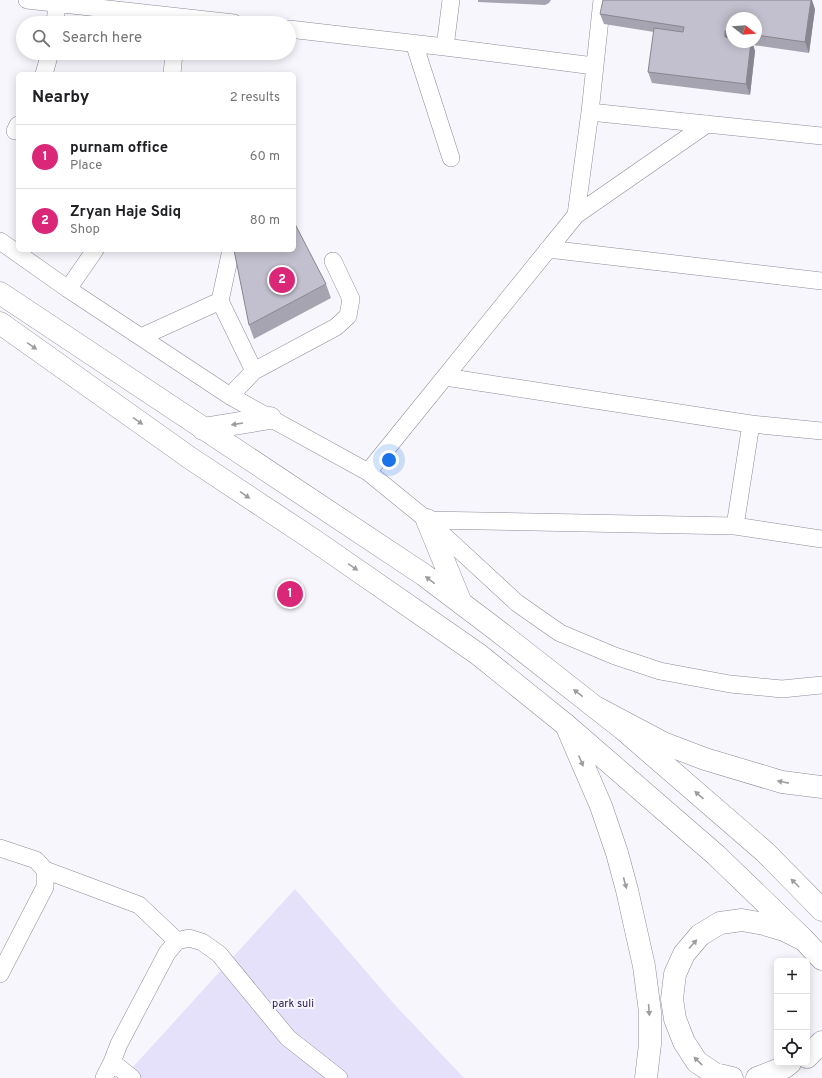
<!DOCTYPE html>
<html lang="en">
<head>
<meta charset="utf-8">
<style>
  body { margin:0; font-family:Overpass,sans-serif; background:#f2f2f2; color:#202124 }
  .controls { position:absolute; right:12px; bottom:12px; display:grid; overflow:hidden; border-radius:6px; box-shadow:0 2px 10px #0003 }
  .controls button { width:36px; height:36px; display:grid; place-items:center; padding:0; border:0; border-bottom:1px solid #e0e0e0; background:#fff; color:#202124; font:20px sans-serif }
  .compass { position:absolute; left:726px; top:12px; width:36px; height:36px; border-radius:50%; background:#fff; box-shadow:0 2px 10px #0003; rotate:107deg }
  .you { position:absolute; left:389px; top:460px; width:14px; height:14px; margin:-10px; border:3px solid #fff; border-radius:50%; background:#1a73e8; box-shadow:0 0 0 6px #1a73e833 }
  .badge { display:grid; place-items:center; width:26px; height:26px; border-radius:50%; background:#db2777; color:#fff; font-size:13px; font-weight:700 }
  .pin { position:absolute; translate:-50% -50%; border:2px solid #fff; box-shadow:0 1px 4px #0006 }
  .list { margin:0; padding:0; list-style:none }
  h2 { display:flex; justify-content:space-between; align-items:center; height:52px; margin:0; padding:0 16px; font-size:17px }
  h2 small { font-size:13px; font-weight:400; color:#757577 }
  .list li { display:grid; grid-template-columns:26px 1fr auto; gap:12px; align-items:center; box-sizing:border-box; height:64px; padding:0 16px; border-top:1px solid #e0e0e0 }
  .list b { display:block; font-size:15px; white-space:nowrap }
  .list p { margin:0; font-size:13px; white-space:nowrap; color:#757577 }
  .list em { font-size:13px; font-style:normal; color:#757577 }
  .icon { flex:none; width:22px; height:22px; fill:none; stroke:currentColor; stroke-width:2; stroke-linecap:round; stroke-linejoin:round }
  .map { position:relative; flex:none; width:822px; height:1078px; overflow:hidden }
  .search { position:absolute; background:#fff; box-shadow:0 2px 10px #0003; left:16px; top:16px; width:280px; height:44px; display:flex; align-items:center; gap:10px; box-sizing:border-box; padding:0 14px; border-radius:22px; color:#757577; font-size:15px }
  .panel { position:absolute; background:#fff; box-shadow:0 2px 10px #0003; left:16px; top:72px; width:280px; height:180px; border-radius:6px }
  .map>svg:first-child { display:block }
</style>
</head>
<body>
<div class="map">
<svg width="822" height="1078" viewBox="0 0 822 1078">
  <rect width="100%" height="100%" fill="#f7f6fd"/>
  <path fill="#e6e1fa" d="M295 889 395 1005 464 1078H123Z"/>
  <g fill="none" stroke-linecap="round" stroke-linejoin="round">
    <defs>
      <path id="street" d="M27 0 234 23
        M55 23 57 4
        M289 29 445 47 594 66
        M414 43 451 158
        M445 47 451 0
        M44 74 50 53
        M172 74 174 53
        M590 112 822 136
        M15 131 18 125
        M576 215 590 112 602 0
        M0 241 68 289 230 396 368 472 427 520 517 603 560 633 615 656 660 671 730 684 782 689 822 685
        M548 249 822 281
        M231 250 220 301 254 371
        M68 289 95 250
        M141 337 220 301
        M445 377 751 424 822 431
        M230 396 254 371 336 327 348 316 351 299 333 261
        M368 472 576 215 707 124
        M427 520 735 526 822 539
        M735 526 751 424
        M0 848 36 860 45 870 139 905 177 941
        M0 974 45 887V870
        M104 1078 112 1062
        M132 1078 112 1062 119 1044 167 953 177 941 189 938 202 942 219 954 288 1038 339 1078"/>
      <path id="secondary" d="M0 293 424 575 498 631 623 729 765 852 822 910
        M0 323 190 458 315 541 478 654 566 725 716 855 802 938
        M203 429 270 418
        M427 520 461 603"/>
      <path id="primary" d="M597 708 663 743 705 759 782 782 822 787
        M566 725 601 806 617 853 627 890 644 966 650 1012V1044L646 1078
        M807 1057 822 1042
        M732 1078 715 1074 697 1062 684 1042 675 1019 672 999 675 974 684 954 700 935 720 923 742 920 764 924 784 930 804 940 822 959
        M757 1078 785 1067 790 1063"/>
    </defs>
    <use href="#street" stroke="#8e8b99" stroke-width="18"/>
    <use href="#secondary" stroke="#8e8b99" stroke-width="23"/>
    <use href="#primary" stroke="#8e8b99" stroke-width="23"/>
    <use href="#street" stroke="#fff" stroke-width="17"/>
    <use href="#secondary" stroke="#fff" stroke-width="22"/>
    <use href="#primary" stroke="#fff" stroke-width="22"/>
  </g>
  <path fill="#a7a4b1" fill-rule="evenodd" d="M478 0H551L549 3 545 5 478 2Z
    M815 9 809 53 753 45 755 51 750 95 652 83 648 72 654 32 604 24 600 14ZM732 18H756V42H732Z
    M326 284 331 298 254 339 249 325Z"/>
  <path fill="#888690" d="M811 0H812L815 9 809 53 805 42Z
    M725 31 729 41 725 37Z
    M751 42H752L755 51 750 95 746 84Z"/>
  <path fill="#c2bfce" stroke="#888690" d="M603 0H811L805 42 756 35V18H732V32L725 31V37L732 38V42H751L746 84 648 72 654 28 683 32 684 27 600 14Z
    M294 222 326 284 249 325 234 250H294Z"/>
  <defs><path id="oneway-solid" d="M-6-.8H1V-3.2L6.5 0L1 3.2V.8H-6Z"/></defs>
  <g fill="#9d9c9f">
    <use href="#oneway-solid" transform="translate(32 346) rotate(35)"/>
    <use href="#oneway-solid" transform="translate(138 421) rotate(35)"/>
    <use href="#oneway-solid" transform="translate(237 424) rotate(171)"/>
    <use href="#oneway-solid" transform="translate(245 495) rotate(34)"/>
    <use href="#oneway-solid" transform="translate(353 567) rotate(35)"/>
    <use href="#oneway-solid" transform="translate(430 580) rotate(-143)"/>
    <use href="#oneway-solid" transform="translate(578 693) rotate(-142)"/>
    <use href="#oneway-solid" transform="translate(581 761) rotate(67)"/>
    <use href="#oneway-solid" transform="translate(783 782) rotate(-169)"/>
    <use href="#oneway-solid" transform="translate(699 795) rotate(-139)"/>
    <use href="#oneway-solid" transform="translate(625 883) rotate(75)"/>
    <use href="#oneway-solid" transform="translate(795 883) rotate(-135)"/>
    <use href="#oneway-solid" transform="translate(693 944) rotate(-48)"/>
    <use href="#oneway-solid" transform="translate(649 1010) rotate(86)"/>
    <use href="#oneway-solid" transform="translate(698 1061) rotate(-136)"/>
  </g>
  <g text-anchor="middle" stroke-width="4" stroke-linejoin="round" paint-order="stroke">
    <g font-size="11" fill="#332058" stroke="#f7f6fd">
      <text x="293" y="1007">park suli</text>
    </g>
  </g>
</svg>
<div class="controls">
<button>+</button>
<button>−</button>
<button><svg class="icon" aria-label="locate" viewBox="0 0 24 24"><circle cx="12" cy="12" r="6"/><path d="M12 2v4M12 18v4M2 12h4M18 12h4"/></svg></button>
</div>
<svg class="compass" viewBox="-18 -18 36 36"><path d="M0-13l5 13h-10z" fill="#e53935"/><path d="M0 13l5-13h-10z" fill="#757577"/></svg>
<div class="you"></div>
<div class="pin badge" style="left:290px;top:594px">1</div>
<div class="pin badge" style="left:282px;top:280px">2</div>
<div class="search"><svg class="icon" aria-label="search" viewBox="0 0 24 24"><circle cx="10" cy="10" r="6"/><path d="M15 15l6 6"/></svg>Search here</div>
<section class="panel">
<h2>Nearby<small>2 results</small></h2>
<ul class="list">
<li><span class="badge">1</span><div><b>purnam office</b><p>Place</p></div><em>60 m</em></li>
<li><span class="badge">2</span><div><b>Zryan Haje Sdiq</b><p>Shop</p></div><em>80 m</em></li>
</ul>
</section>
</div>
</body>
</html>
